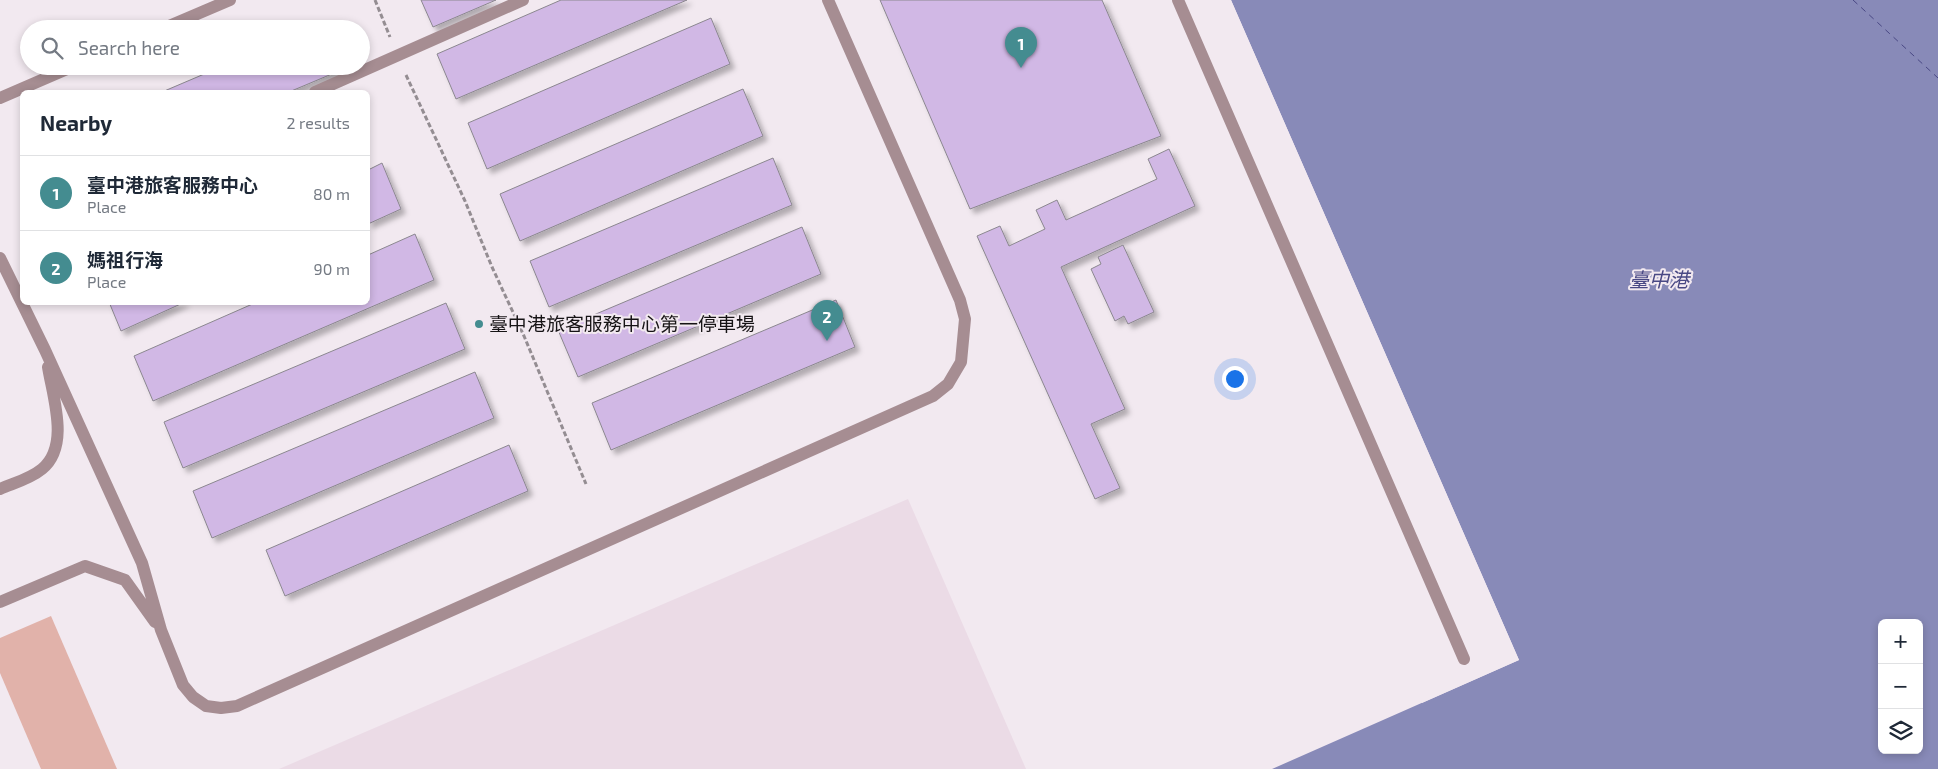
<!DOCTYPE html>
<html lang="en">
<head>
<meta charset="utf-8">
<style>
  body { margin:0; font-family:"Exo 2","Noto Sans TC",sans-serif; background:#f6f6f7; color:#1f2937 }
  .controls { position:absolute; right:15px; bottom:15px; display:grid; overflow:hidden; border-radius:8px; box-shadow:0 2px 8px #0003 }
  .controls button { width:45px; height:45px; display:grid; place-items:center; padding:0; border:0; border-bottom:1px solid #e0e1e3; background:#fff; color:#1f2937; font:25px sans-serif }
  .you { position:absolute; left:1234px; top:378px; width:18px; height:18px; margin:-12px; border:4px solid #fff; border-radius:50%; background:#1a73e8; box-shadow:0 0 0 8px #1a73e833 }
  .badge { display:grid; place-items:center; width:32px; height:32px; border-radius:50%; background:#448c90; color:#fff; font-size:16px; font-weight:700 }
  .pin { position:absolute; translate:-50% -41px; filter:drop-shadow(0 1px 2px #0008) }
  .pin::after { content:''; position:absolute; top:26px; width:18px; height:15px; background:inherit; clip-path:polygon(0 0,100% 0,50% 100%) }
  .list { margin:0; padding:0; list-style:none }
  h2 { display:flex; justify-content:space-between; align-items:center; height:65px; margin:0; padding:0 20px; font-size:21px }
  h2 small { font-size:16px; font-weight:400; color:#747a83 }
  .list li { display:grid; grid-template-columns:32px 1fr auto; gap:15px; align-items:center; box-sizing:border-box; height:75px; padding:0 20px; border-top:1px solid #e0e1e3 }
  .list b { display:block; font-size:19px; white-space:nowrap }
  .list p { margin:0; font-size:16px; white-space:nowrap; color:#747a83 }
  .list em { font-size:16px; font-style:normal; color:#747a83 }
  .icon { flex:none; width:28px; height:28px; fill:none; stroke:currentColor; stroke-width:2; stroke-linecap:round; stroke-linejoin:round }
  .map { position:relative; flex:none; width:1938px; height:769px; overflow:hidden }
  .search { position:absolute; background:#fff; box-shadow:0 2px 8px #0003; left:20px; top:20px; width:350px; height:55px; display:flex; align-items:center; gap:12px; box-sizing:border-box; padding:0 18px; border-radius:28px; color:#747a83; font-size:19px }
  .panel { position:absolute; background:#fff; box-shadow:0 2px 8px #0003; left:20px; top:90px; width:350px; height:215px; border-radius:8px }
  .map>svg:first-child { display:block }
</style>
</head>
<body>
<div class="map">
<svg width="1938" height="769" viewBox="0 0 1938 769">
  <defs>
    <filter id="shadow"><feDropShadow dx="4.5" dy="4.5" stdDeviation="2.5" flood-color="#0004"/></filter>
  </defs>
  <rect width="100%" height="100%" fill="#f2e9f0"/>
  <path fill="#ebdbe6" d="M908 499 1026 769H279Z"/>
  <path fill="#e1b2aa" d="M51 616 117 769H41L0 673V638Z"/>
  <path fill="#888ab8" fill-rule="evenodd" d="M1231 0H1938V769H1272L1519 660ZM1882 623H1919V750H1882Z"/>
  <path fill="#f2e9f0" d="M1228 0H1231L1519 660 1422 703 1421 701 1516 659Z"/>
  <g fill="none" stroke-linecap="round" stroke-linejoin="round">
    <path stroke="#494884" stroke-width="1" stroke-dasharray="6 5" stroke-linecap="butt" d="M1853 0 1938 78"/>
  </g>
  <path fill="#d1b8e5" stroke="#8b878f" filter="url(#shadow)" d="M421 0H496L433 27Z
    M561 0H687L456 99 437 54Z
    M880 0H1102L1161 136 970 209Z
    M711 18 730 64 487 169 468 123Z
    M223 66H345L346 68 289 92H162Z
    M743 89 763 136 520 241 500 194Z
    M1169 149 1195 206 1061 267 1125 409 1091 424 1120 488 1095 499 977 236 1000 226 1009 246 1045 229 1036 210 1057 200 1066 220 1157 179 1148 159Z
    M773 158 792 205 549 307 530 261Z
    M382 163 401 209 368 224V170Z
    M802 227 821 274 578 377 558 330Z
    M415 234 434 280 153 401 134 356 257 302H368V255Z
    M1123 245 1154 312 1128 324 1124 316 1115 321 1091 269 1101 264 1098 257Z
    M836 300 855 347 611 450 592 403Z
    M109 302H185L121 331Z
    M446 303 465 349 183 468 164 422Z
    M475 372 494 418 212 538 193 491Z
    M509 445 528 491 285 596 266 550Z"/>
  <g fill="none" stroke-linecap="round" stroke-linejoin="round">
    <path stroke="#948d92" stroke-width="3" stroke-dasharray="5 2.5" stroke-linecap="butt" d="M375 0 390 37
      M406 75 465 201 492 267 524 336 586 484"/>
    <path stroke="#a68d92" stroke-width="12" d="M1178 0 1464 659
      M162 29 230 0
      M315 92 523 0
      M0 98 74 66
      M0 258 45 350 142 563 161 630 183 685 193 697 206 706 221 708 237 706 933 396 948 384 961 362 965 319 960 300 828 0
      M0 489C14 483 30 479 42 469 70 446 53 398 48 367
      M0 602 85 566 125 580 155 622"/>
  </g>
  <circle fill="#448c90" stroke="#f2e9f0" stroke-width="2" cx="479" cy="324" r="5"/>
  <g text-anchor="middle" stroke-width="4" stroke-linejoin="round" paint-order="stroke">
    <g font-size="19" fill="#161315" stroke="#f2e9f0" text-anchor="start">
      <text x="489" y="331">臺中港旅客服務中心第一停車場</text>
    </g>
    <g font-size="20" font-style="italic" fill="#494884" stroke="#f2e9f0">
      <text x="1659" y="287">臺中港</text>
    </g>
  </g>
</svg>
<div class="controls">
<button>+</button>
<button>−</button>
<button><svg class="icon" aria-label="layers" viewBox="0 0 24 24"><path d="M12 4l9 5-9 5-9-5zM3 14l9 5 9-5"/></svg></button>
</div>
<div class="you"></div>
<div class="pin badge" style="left:1021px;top:68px">1</div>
<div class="pin badge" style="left:827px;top:341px">2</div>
<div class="search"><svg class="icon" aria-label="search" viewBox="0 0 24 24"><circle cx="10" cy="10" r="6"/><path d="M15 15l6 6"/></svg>Search here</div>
<section class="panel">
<h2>Nearby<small>2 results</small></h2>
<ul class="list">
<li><span class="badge">1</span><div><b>臺中港旅客服務中心</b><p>Place</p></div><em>80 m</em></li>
<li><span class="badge">2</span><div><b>媽祖行海</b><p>Place</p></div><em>90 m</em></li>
</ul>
</section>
</div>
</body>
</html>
